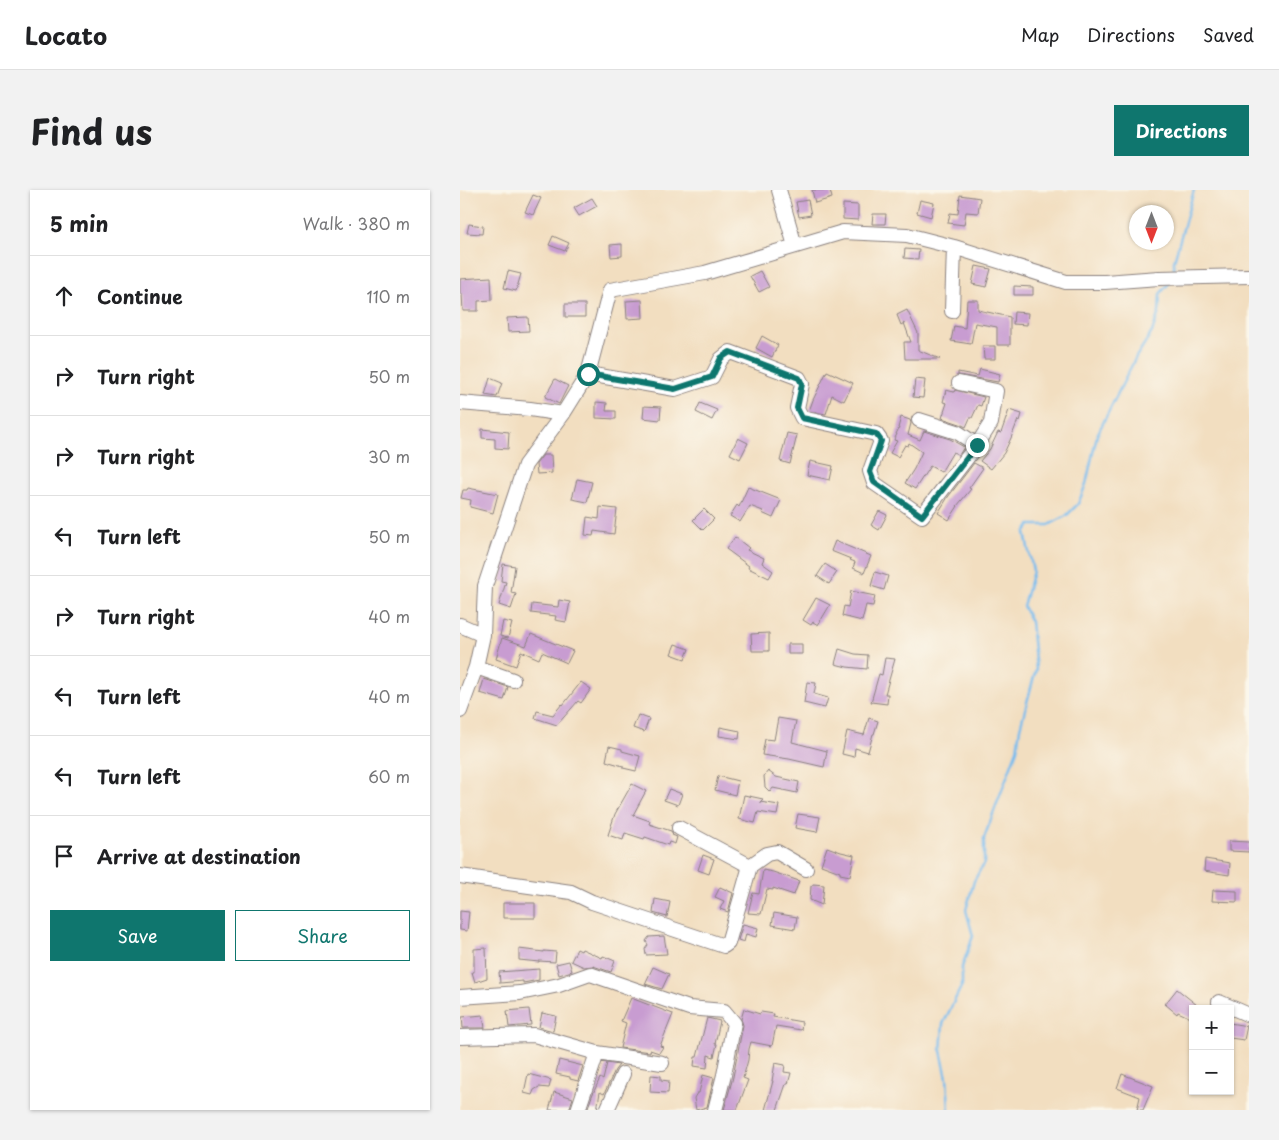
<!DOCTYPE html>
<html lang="en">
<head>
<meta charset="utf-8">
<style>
  body { margin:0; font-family:"Playpen Sans",sans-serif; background:#f2f2f2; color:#202124 }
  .controls { position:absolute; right:15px; bottom:15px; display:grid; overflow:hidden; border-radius:0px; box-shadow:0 1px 4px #0004 }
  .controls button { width:45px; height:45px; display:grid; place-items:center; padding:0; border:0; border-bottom:1px solid #e0e0e0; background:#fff; color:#202124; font:25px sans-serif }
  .compass { position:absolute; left:669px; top:15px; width:45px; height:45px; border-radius:50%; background:#fff; box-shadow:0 1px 4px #0004; rotate:180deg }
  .stop { position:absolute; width:15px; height:15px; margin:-11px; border:4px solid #0f766e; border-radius:50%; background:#fff }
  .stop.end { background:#0f766e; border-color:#fff; box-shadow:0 1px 5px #0008 }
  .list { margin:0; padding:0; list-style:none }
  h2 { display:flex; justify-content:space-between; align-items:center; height:65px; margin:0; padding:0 20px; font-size:21px }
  h2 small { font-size:16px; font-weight:400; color:#757577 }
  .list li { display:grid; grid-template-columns:32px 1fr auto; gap:15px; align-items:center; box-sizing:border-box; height:80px; padding:0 20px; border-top:1px solid #e0e0e0 }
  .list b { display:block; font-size:19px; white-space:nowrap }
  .list em { font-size:16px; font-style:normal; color:#757577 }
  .actions { display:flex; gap:10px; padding:15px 20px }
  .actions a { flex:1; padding:11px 0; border:1px solid #0f766e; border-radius:0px; text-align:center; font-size:18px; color:#0f766e }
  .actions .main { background:#0f766e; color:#fff }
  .icon { flex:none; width:28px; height:28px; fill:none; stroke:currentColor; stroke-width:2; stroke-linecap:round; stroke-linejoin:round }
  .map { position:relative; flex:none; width:789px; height:920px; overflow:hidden; border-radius:0px }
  header { display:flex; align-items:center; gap:30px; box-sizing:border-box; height:70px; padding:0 25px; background:#fff; border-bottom:1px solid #e0e0e0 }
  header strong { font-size:24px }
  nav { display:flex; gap:28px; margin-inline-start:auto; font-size:18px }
  .intro { display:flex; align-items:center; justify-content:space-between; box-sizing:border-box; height:120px; padding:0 30px }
  h1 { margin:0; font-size:35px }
  .button { padding:12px 22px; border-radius:0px; background:#0f766e; color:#fff; font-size:18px; font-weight:700 }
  main { display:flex; gap:30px; padding:0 30px }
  aside { flex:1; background:#fff; border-radius:0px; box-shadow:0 1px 4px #0004 }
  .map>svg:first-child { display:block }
</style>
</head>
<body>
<header>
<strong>Locato</strong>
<nav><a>Map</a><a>Directions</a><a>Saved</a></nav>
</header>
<div class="intro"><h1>Find us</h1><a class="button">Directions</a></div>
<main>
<aside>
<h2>5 min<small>Walk · 380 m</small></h2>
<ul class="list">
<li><svg class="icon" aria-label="ahead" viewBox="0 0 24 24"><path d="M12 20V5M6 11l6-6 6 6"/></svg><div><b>Continue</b></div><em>110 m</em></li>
<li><svg class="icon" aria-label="right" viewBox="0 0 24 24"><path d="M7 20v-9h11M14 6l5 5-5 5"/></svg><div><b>Turn right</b></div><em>50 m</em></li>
<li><svg class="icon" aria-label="right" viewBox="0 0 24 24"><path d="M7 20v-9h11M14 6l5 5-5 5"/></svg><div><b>Turn right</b></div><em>30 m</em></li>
<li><svg class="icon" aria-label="left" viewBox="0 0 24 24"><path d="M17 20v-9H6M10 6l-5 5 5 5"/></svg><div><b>Turn left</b></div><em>50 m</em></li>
<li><svg class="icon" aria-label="right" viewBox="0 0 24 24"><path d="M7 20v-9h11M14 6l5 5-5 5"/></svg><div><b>Turn right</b></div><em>40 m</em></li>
<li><svg class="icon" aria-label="left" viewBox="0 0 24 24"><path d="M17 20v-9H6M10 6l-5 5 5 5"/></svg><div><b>Turn left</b></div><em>40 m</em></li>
<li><svg class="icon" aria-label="left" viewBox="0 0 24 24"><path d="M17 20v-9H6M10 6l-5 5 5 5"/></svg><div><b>Turn left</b></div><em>60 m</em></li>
<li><svg class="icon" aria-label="arrive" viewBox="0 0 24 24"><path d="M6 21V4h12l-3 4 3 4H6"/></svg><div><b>Arrive at destination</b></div></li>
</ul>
<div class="actions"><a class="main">Save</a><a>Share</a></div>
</aside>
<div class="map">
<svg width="789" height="920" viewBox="0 0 789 920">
  <rect width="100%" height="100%" fill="#fbf7ec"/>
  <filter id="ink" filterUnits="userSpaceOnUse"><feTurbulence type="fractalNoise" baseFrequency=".02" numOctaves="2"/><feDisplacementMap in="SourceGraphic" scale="10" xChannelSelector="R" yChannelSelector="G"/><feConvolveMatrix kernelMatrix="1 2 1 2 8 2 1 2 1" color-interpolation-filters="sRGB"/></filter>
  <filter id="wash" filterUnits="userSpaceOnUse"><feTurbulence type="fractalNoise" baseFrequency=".0096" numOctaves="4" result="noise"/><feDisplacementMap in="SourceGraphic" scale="20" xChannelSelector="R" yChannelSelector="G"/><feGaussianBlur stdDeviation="1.12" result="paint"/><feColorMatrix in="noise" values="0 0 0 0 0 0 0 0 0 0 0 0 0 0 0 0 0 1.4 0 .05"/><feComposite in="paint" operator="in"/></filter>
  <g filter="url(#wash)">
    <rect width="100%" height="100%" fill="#f2dec0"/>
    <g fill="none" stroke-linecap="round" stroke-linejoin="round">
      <path stroke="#77bcee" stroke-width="2.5" d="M714 83V71L734 0
        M489 920 487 888 481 861 483 834 502 795V777L513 746 506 720 514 691 524 673V648L557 560 560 538 576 479 571 432 563 416 573 381 565 343 570 335H589L606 326 618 314 626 294 637 245 676 167 692 142 699 122 700 104 710 92"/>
    </g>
    <g id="blocks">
      <path fill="#c89cd1" d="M352 0H370L372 8 355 13Z
        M73 5 81 8 73 25 65 22Z
        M500 5 520 8 518 23 506 22 504 35 488 33 490 23 498 24Z
        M132 8 137 16 119 26 114 18Z
        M348 10 351 25 339 27 336 12Z
        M460 10 474 13 471 27 457 23Z
        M383 14 398 15V30L383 29Z
        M413 24H426L425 34H412Z
        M9 34 23 36 22 44 7 43Z
        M93 46 109 53 105 61 89 55Z
        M162 54V66L151 67 150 55Z
        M445 59 459 60 458 69 444 68Z
        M516 76 531 79 526 97 512 94Z
        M48 81 61 84 56 101 44 98Z
        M300 81 309 97 299 102 290 86Z
        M31 87 32 110 18 111V121H3L2 104H0V89Z
        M554 96 573 97V105H554Z
        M182 110 183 128 167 129 166 111Z
        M507 110H518V120L550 127V155H537V137L515 133 511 154 491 151 494 136 505 138Z
        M105 114H125V127H105Z
        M447 120 458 143V160L480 169H445L444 152H451L444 133 441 135 437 125Z
        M554 122 568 123 567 135 553 134Z
        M68 127 69 141 48 142 47 128Z
        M302 146 318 155 312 167 296 158Z
        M523 156H535V169H524Z
        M520 179 540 184 538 192 498 185V182L518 186Z
        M367 181 393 193 384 211 372 205 366 224 349 221 353 210Z
        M30 188 42 193 37 207 25 205Z
        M95 189 108 196 99 214 85 207Z
        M455 189 465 190 463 208 453 207Z
        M486 200 494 202 495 200 524 207 521 216 518 215 512 228H510L506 237 500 234 482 228 487 213 483 212Z
        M136 212 147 213 146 221H156V229L136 228Z
        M240 213 257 220 252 230 236 222Z
        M184 216 201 217 200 230 183 228Z
        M549 220 562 224 560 231 558 230 551 248 544 263 531 279 520 271 530 259 538 242 541 243Z
        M441 227 450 230 451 233 448 245 460 250 464 241 490 249 504 257 499 265 493 262 481 282 470 276 455 299 445 293 454 279 462 262 449 253 448 256 445 255 438 267 430 263 437 251 434 250 437 244H436L439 238H438Z
        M22 239 49 242 48 259 35 258V249L22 248Z
        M327 243 337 245 330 274 320 271Z
        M278 248 288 253 280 269 270 264Z
        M83 265H91L92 283 77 284 76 274Z
        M350 271 373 276 370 290 347 285Z
        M514 273 523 278 509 298 511 299 497 316H498L489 330 478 323 488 307Z
        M117 289 132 292 127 312 112 309Z
        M288 297 321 310 313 328 302 323 303 321 290 316 280 332 270 326 277 315 279 317Z
        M8 298 38 304 33 323 10 317 11 310 1 308 3 300H7Z
        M140 317 157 319 154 344 134 341 133 346 125 345 127 327 139 329Z
        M244 319 254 329 243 340 233 330Z
        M419 321 427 325 419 340 411 335Z
        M275 347 289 358 287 360 304 368 302 373 313 381 309 388 288 378 289 376 266 359Z
        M375 351 411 366 404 383 393 378 395 372 390 370 391 369 371 361Z
        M43 374 55 376 51 403 56 404 51 419 39 415 46 392 41 391Z
        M365 374 377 382 369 394 357 386Z
        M415 382 428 386 424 400 411 396Z
        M391 401 415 406 413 416 406 415 402 431 382 426 384 416 388 417Z
        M356 408 370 415 358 435 353 432 351 435 343 430Z
        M99 410 110 412 106 432 95 430 96 426 71 423 72 414 98 417Z
        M43 431 52 433 48 448 40 446Z
        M309 443V461H292L291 444Z
        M71 444 113 461 107 473 82 462 79 469 61 461 56 476 36 469 42 448 66 456Z
        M215 454 229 459 225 469 211 464Z
        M328 454H342V464H328Z
        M379 459 395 464 408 465 407 479 387 477 375 474Z
        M425 468 435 469 425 504H428L427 514 411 512 419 484 422 485Z
        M24 489 48 497 44 510 20 503Z
        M121 492 131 499 121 513 118 511 97 535 75 528 77 521 93 525 102 514 103 515Z
        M347 492 356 493 354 504 368 508 365 518 344 513Z
        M178 525 189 529 184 542 173 538Z
        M318 528 336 531 332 552 367 561 364 577 329 569 302 565 305 549 314 550Z
        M409 528 418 531 414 544H413L408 562 395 558 394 567 382 564 387 541 404 545Z
        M260 537 280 541 279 549 259 546Z
        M149 556 162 559V561L180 566 176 581 163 578V576L146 571Z
        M308 581 316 587 339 592 337 603 313 598 310 602 305 597 304 586Z
        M258 586 278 591 275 605 255 600Z
        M172 594 186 601 173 625 190 631 189 634 211 641 213 644 212 645 217 647 215 654 209 652 208 655 185 647 184 649 165 643 163 650 148 645 155 624Z
        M209 599 222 604 218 615 204 610Z
        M284 605 303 609 300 612 319 615 317 625 298 622 295 633 279 629Z
        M338 624 360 627 357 642 335 638Z
        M769 651 789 652V662L769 661Z
        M367 657 381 662 394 665 390 686 380 684V682L361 675Z
        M243 665 254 669 249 684 238 680Z
        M745 669 770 673 769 685 744 681Z
        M303 680 313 682 339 691 334 705 313 698V700L307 699 301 724 288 723 293 703 299 704Z
        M353 694 364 695 362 715 350 710 351 696H352Z
        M260 697 273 703 268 722 260 719 264 711 255 707Z
        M753 700 777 701V712L752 711Z
        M195 709 210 712 207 727 193 723Z
        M43 713H75V728H43Z
        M0 721 9 722 7 741 0 740Z
        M314 723 337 727 335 739 312 735Z
        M283 734 298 738 296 747 286 744 284 752 278 750Z
        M204 746 207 764 186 765 185 759 188 755 186 751 189 747Z
        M26 758 27 788 15 792 12 782H14V759Z
        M59 759 84 762V761L96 762 95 772 79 771V772L59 770Z
        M117 759 121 761 122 759 142 768 143 766 155 771 151 782 133 776 124 777 111 771Z
        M109 771 112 781 99 785 96 774Z
        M193 777 209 784 202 799 185 794Z
        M79 779V790L63 793V791L40 793 39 782Z
        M717 799 742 819H733V829L718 822 717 824 705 814Z
        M171 808 213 824 200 856 203 857 199 863 190 860V862L160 858 166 833 161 831Z
        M69 819 71 835 49 837 47 821Z
        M284 819 300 824 301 822 314 824 313 827 342 832 341 840 316 836 312 856 291 852 289 859 288 870 283 888 288 890 277 920H264L273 887 283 835 281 829Z
        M82 823 96 826 93 841 79 837Z
        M23 825 25 838H3L2 827Z
        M247 828 260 831 255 854H257L254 867 248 865 247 878 234 876 235 867H237Z
        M770 833 787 836 784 850 770 848Z
        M99 870 123 876 118 891 110 889V887L96 884Z
        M147 873 159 875 155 880 144 904 140 902 137 920H127L132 906 140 888 143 890Z
        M315 873 325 875 324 882 331 883 328 894H326L317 920H305L313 891H312Z
        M68 884 91 890 89 898 79 897 74 900 72 905 64 903Z
        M662 884 693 896 683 920H677L680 907 657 898Z
        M191 885 201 886V890L209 891 208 903 190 902Z
        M243 885 254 888 247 917 236 920 234 908 237 903H239Z
        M94 902 113 908 109 920H89Z"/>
    </g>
  </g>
  <g filter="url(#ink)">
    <use href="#blocks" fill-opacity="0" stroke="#8a807e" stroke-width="1"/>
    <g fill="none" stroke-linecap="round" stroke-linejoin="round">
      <defs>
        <path id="minor" d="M319 0 335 56
          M492 121 494 57
          M128 184 215 199 252 187 261 169 270 162 339 188 342 194 337 218 342 228 416 244 421 251 410 281 414 293 462 326 517 255 531 233 536 201 499 193
          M0 213 70 219 103 224
          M459 230 497 242 517 255
          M0 435 23 445
          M16 477 53 490
          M0 521 16 477 23 445 25 396 65 275 103 224 128 184 150 100 245 83 383 42 447 45 494 57 606 92H645L699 88 789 86
          M219 638 290 676
          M0 686 111 702 132 712 264 756 268 753 290 676 307 664 317 662 346 679
          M0 807 60 803 99 795 130 784 229 818 264 821 274 833 264 885 255 920
          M759 812 789 825
          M0 847 74 845 137 863 202 873
          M118 920 137 863
          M147 920 163 884"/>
      </defs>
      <use href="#minor" stroke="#8a807e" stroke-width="16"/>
      <use href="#minor" stroke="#fff" stroke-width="14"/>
    </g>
  </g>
  <g fill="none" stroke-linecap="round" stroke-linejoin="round" filter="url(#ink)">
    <path stroke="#0f766e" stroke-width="6" d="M128 184 215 199 252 187 261 168 270 162 339 188 342 194 337 218 342 228 416 244 421 251 410 282 414 292 462 326 517 255"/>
  </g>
</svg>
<div class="controls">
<button>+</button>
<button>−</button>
</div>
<svg class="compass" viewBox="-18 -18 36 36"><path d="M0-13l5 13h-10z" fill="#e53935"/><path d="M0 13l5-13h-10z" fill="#757577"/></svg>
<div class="stop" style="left:128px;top:184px"></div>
<div class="stop end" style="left:517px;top:255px"></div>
</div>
</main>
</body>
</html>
